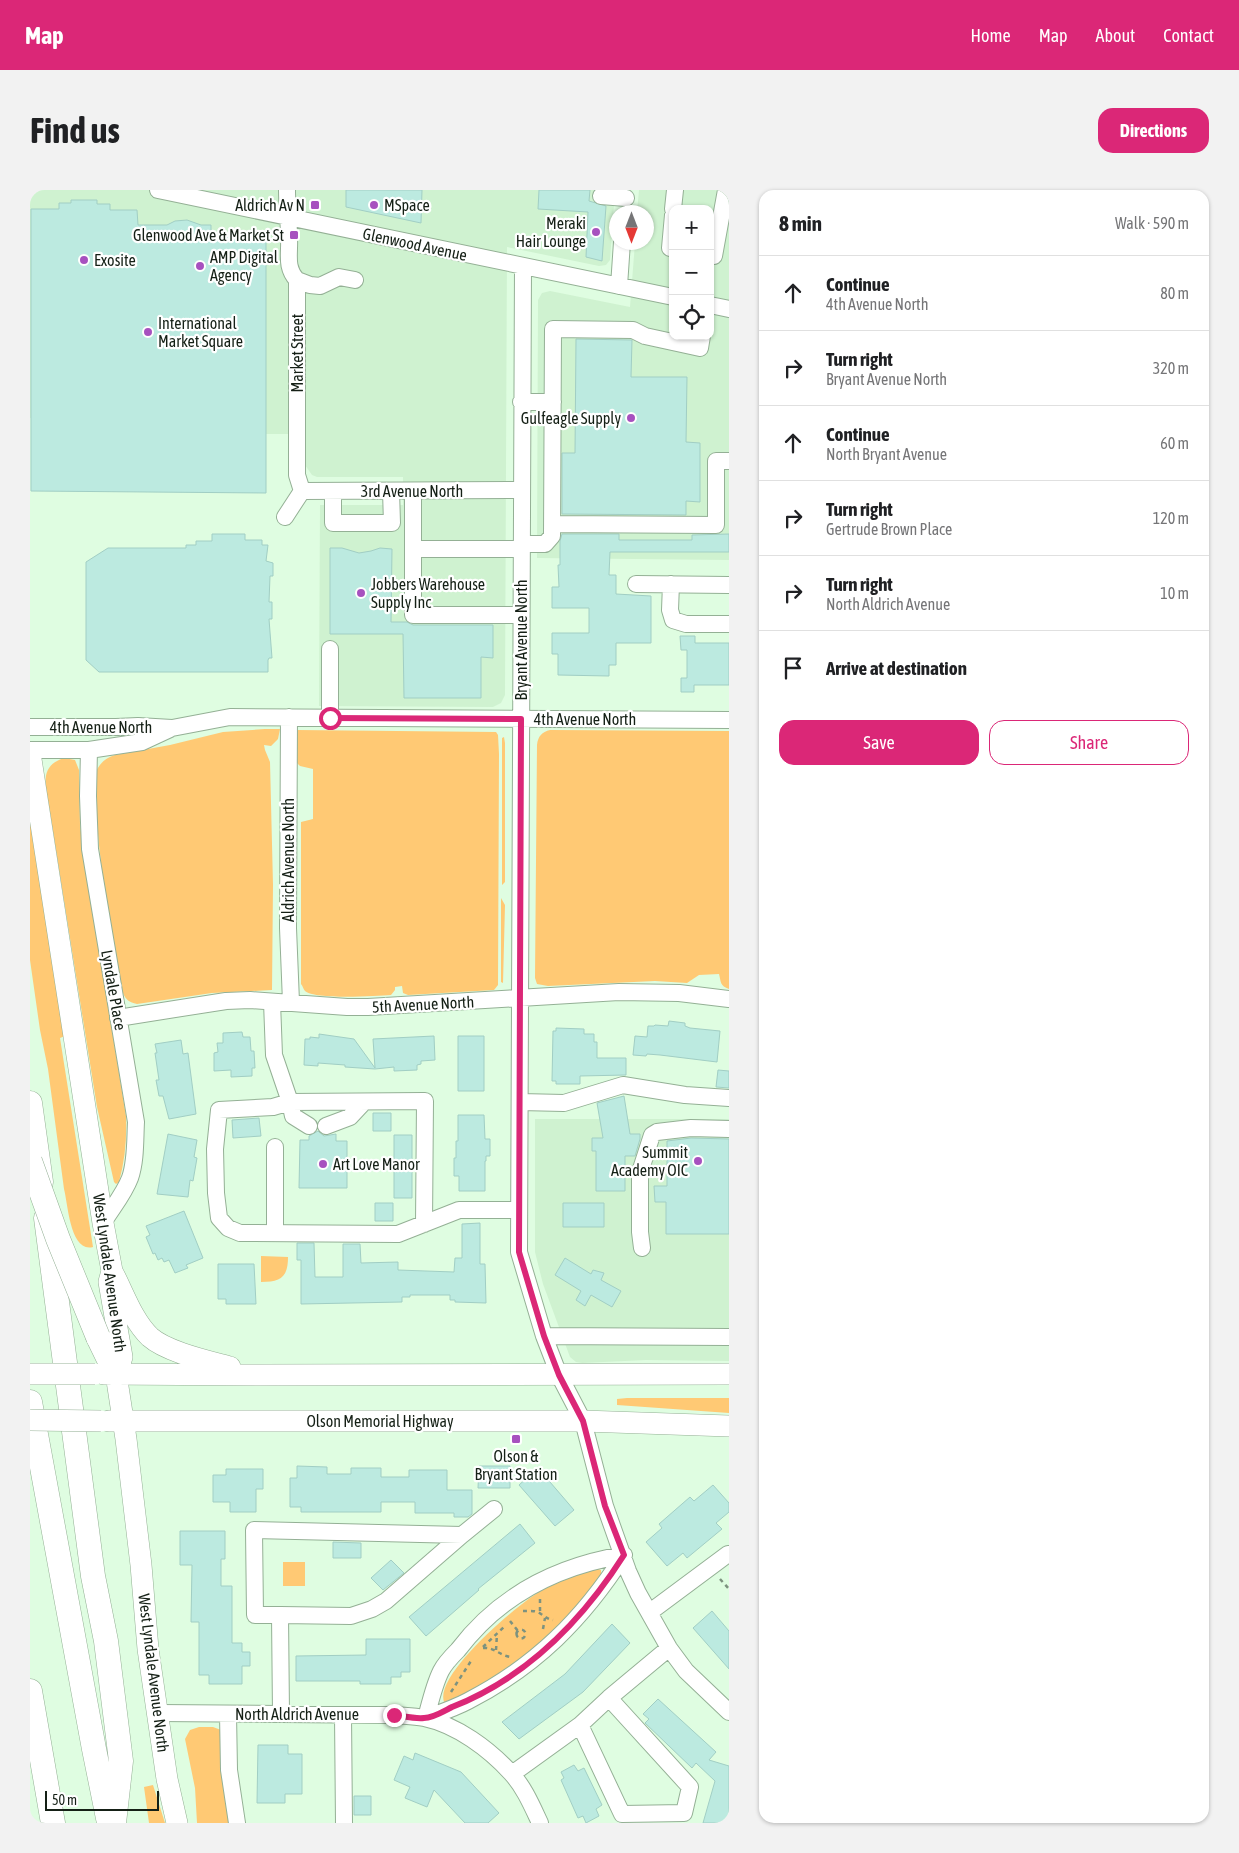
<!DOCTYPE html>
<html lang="en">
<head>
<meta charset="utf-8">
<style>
  body { margin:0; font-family:"Asap Condensed",sans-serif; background:#f2f2f2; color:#202124 }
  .controls { position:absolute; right:15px; top:15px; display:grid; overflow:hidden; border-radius:10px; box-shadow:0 1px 4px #0004 }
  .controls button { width:45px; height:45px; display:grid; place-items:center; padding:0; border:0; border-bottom:1px solid #e0e0e0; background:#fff; color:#202124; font:25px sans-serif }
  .compass { position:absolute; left:579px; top:15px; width:45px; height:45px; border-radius:50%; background:#fff; box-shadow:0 1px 4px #0004; rotate:180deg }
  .scale { position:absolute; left:15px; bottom:12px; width:114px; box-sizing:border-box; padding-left:5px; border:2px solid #152016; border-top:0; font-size:14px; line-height:18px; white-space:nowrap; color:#152016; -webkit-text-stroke:4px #fff; paint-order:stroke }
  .stop { position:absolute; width:15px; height:15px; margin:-11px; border:4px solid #db2777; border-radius:50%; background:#fff }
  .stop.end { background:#db2777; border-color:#fff; box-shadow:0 1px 5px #0008 }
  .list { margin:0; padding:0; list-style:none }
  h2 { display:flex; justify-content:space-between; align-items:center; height:65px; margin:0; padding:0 20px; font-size:21px }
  h2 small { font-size:16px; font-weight:400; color:#757577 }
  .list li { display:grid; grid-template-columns:32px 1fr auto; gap:15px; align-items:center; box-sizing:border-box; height:75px; padding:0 20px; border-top:1px solid #e0e0e0 }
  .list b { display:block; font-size:19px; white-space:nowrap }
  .list p { margin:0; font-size:16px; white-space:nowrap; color:#757577 }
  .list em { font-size:16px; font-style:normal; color:#757577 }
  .actions { display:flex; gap:10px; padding:15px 20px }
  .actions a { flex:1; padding:11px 0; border:1px solid #db2777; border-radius:15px; text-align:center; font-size:18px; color:#db2777 }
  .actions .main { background:#db2777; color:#fff }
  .icon { flex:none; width:28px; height:28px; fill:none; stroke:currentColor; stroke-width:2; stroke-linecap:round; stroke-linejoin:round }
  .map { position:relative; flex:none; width:699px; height:1633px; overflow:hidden; border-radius:15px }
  header { display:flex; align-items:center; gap:30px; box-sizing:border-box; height:70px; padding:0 25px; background:#db2777; color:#fff }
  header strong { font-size:24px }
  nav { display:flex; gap:28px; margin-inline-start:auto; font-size:18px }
  .intro { display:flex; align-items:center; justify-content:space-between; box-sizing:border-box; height:120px; padding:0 30px }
  h1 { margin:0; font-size:35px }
  .button { padding:12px 22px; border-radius:15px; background:#db2777; color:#fff; font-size:18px; font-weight:700 }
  main { display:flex; gap:30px; padding:0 30px }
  aside { flex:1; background:#fff; border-radius:15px; box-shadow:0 1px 4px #0004 }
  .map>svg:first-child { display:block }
</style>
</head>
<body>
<header>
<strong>Map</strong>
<nav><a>Home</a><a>Map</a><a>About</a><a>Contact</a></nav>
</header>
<div class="intro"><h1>Find us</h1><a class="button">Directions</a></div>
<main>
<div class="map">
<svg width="699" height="1633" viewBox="0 0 699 1633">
  <rect width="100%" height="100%" fill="#dffde1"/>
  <path fill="#cff2d0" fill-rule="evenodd" d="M0 0H585L580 70 576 75 569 76 477 57 475 505 471 513 463 517 289 516 290 315H373V287H287L282 285 275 275V244H143L43 228H0Z
    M609 0H699V370L507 368 508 110 512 103 520 101 600 117 605 53 616 52V22H607ZM643 19H680V146H643Z
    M505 929H699V1171L616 1170 552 1173 546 1172 540 1167 513 1094 505 1062Z"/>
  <path fill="#ffc974" d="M235 539H250L248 549 241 556 234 555 235 560 240 572 243 695 242 800 182 803 107 814C99 812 96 810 93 803 83 746 71 690 67 632 66 618 63 601 65 586 67 575 75 568 85 565L140 555 193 542Z
    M267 540 466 542 468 545 469 564 468 795 464 800 378 805 373 803 372 796 365 797V800L361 805C346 806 285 810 275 801 273 799 273 796 271 794V632L283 629V579L270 576 267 573Z
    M520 540 699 541V799C690 796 691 792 689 784L669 785 657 793 625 791 518 796 507 794 505 788 507 555C508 546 512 542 520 540Z
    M474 547 475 553V692L472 695V548Z
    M34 568 45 570 49 580 50 635 55 674 96 926C97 948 95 970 89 992L86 994 84 992 67 917 16 598C14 583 18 573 34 568Z
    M0 626 35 846 30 848 63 1057C40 1063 38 1014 34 999L18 879 10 840 0 770Z
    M471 708 475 715 473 793 471 792Z
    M231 1066 258 1067C258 1087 251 1092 231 1092Z
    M597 1208H699V1223L587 1215V1209Z
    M253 1372H275V1396H253Z
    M568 1379 571 1380V1384L551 1414 495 1469 439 1503 414 1512C404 1484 491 1411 514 1399 530 1390 551 1382 568 1379Z
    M169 1537H183L191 1540 199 1633H167L165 1598 155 1549 160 1540Z
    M123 1595 135 1633H119L114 1597Z"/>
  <path fill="#bceae0" stroke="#a1cec4" d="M316 0H392L391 33 316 17Z
    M509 0H560L559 11 576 16 572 71 556 67 558 22 508 19Z
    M41 10H67V14H80V20H107L108 35H137L145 31 157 30 171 35H181V46H236V303L1 301V19H29V13H41Z
    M546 149 602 150 601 187H657L656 252 670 253V312L656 311V325L532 324V263H545Z
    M182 344H215V350H232V355H238L236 371 243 373V386H240L239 412H242V429H239L242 468H239L238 470V482H69L56 470V372L78 358H156V355H166V351H182Z
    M532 344H589V350H662V345L699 344V362H580L579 385H586V404L621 406V453H586V475H579V486L528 485V464H522V443H559V418H522V397H529L528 375H530V351Z
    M300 358H312L329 363 341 361 350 358 362 359 361 432H377L383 435H463V468L451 467V508H374L373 444H300Z
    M650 446H665V453H699V495H664V502H651V488H657V460H651Z
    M639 831 655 833V836L660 838 690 841 687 872 630 865 617 864 616 866 603 865 605 846 617 847 618 836H624L625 835 638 836Z
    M526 838 554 839V844H564V852H567V868H596V885L550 886V894H526V891H522L523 841H526Z
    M212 842 213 847H220L221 861H224L225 878H222V886L201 887V880L184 881V863L188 862 187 853H193V843Z
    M289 844 324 849 345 878 343 849 404 846 405 870 391 871V874L387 875V880L364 881V877L345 879 315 877V875L288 873V876L274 875 275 849H280V847L289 848Z
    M428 846H454V901H428Z
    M151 850 153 864 158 863 166 924 139 929 133 906H129L126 890H129L125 863H127L125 854Z
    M688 880 699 881V898L686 897Z
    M594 906 600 944H610V949L605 966H595V1001H566V961H562V948H573L567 913Z
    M343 923H361V941H343Z
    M428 925H454L455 949H460V966H456V971H455V1001H429V986H424V968H426V951H428Z
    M229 928 231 946 203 948 202 930Z
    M288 941 294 946 306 944V951H317V998H269L270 950H279V946Z
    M138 944 167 950 164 967 167 968 163 991 160 990 158 1007 127 1004Z
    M364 945H382V1008H364Z
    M661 948 699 949V1044H636V1012H625L624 996H637V951Z
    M345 1013H363V1031H345Z
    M533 1013H574V1037H533Z
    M154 1021 173 1068 156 1075 158 1078 145 1083 139 1070 134 1072 132 1068 128 1070 125 1063 123 1064 116 1047 120 1045 116 1036Z
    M450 1033V1074H455L456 1113 425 1112V1110H420V1105H380V1107H372V1112L271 1114V1070H267V1053H284L285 1087H313V1054H330L331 1073 368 1072V1080L424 1082 425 1068H432V1034Z
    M535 1068 561 1084 563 1080 574 1083 571 1090 591 1101 582 1117 561 1105 555 1116 546 1110 551 1101 525 1085Z
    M188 1074H224L226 1114H196V1109H188Z
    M267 1276 297 1277V1284H321V1278H351V1287H379V1280H417V1300H442V1324L438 1327H424V1323H385V1312H351V1322H271V1317H260V1288H267Z
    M449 1276H480V1298H448Z
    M508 1278 544 1320 525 1336 489 1295Z
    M196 1279H233V1299H226V1322H200V1312H183V1285H196Z
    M683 1295 699 1313V1322L686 1333 692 1339 657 1368 653 1363 637 1376 616 1352 632 1338 629 1334 660 1307 664 1311Z
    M490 1334 505 1353 448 1399 449 1400 396 1446 379 1427Z
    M150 1341H195V1369H191V1396H202V1453H212V1462H220V1476H212V1494H179V1485H169V1432H161L162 1375H150Z
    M303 1352 331 1353V1368H303Z
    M361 1370 374 1383 353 1400 341 1388Z
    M682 1421 699 1441V1479L663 1438Z
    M582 1434 600 1453 553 1502 489 1549 472 1532 535 1484Z
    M336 1449H380V1482H371V1487H361V1494H330V1491H266V1466L336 1465Z
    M628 1509 686 1562 679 1570 699 1576V1633H673L685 1591 666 1573 662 1578 615 1533 619 1529 613 1524Z
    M228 1555H258V1564H272V1604H255V1613H227Z
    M385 1563 431 1582 469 1623 458 1633H435L404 1600 397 1617 375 1608 380 1597 364 1590 374 1566 383 1570Z
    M544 1575 548 1581 554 1578 572 1615 566 1619 569 1626 556 1633 553 1626 548 1628 531 1590 534 1588 531 1582Z
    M324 1606H341V1625H324Z"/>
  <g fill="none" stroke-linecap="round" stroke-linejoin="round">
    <defs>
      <path id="minor" d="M128 0 643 107
        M257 0C257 16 259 32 259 48 260 64 255 77 267 90V285L272 301
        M571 6 596 8
        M643 19 645 0
        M643 25 640 58H643
        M684 66 696 0
        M493 76 489 1062 514 1146 529 1185 553 1231 575 1316 598 1381 608 1403 639 1458 656 1481 699 1522
        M267 90 280 95 290 96 309 87 325 90
        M589 96 592 52
        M680 115 699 119
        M491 212H523
        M272 301 491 300
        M303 301V333H362L361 301
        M383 301V425H491
        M255 327 272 301
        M522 334 686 335V271H699
        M491 354H515L522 346 523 139 603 140 615 146 670 158 672 146
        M383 359H491
        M606 394 699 395
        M641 394 640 420 643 430 656 434H699
        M259 527 258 738 261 812
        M300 528V459
        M0 537H86L108 536 142 538 200 527 699 530
        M0 560H59L112 552 140 539
        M59 560 58 606 60 659 106 932C105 950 106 971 100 988 94 1004 82 1018 73 1033
        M242 812 244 865 260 912 243 917 189 920 185 959 186 1003 189 1028 198 1038 210 1043 368 1044 429 1020H489
        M88 828 196 811 220 810 317 817H338L589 802 649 803 699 809
        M490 912 534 913 593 895 655 905 699 908
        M279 936 263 926 260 912 395 911 394 1034
        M296 936 320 927 334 912
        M245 1043V957
        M612 1058 610 1042V982L622 945 627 942 661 938 699 939
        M514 1146 699 1147
        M620 1422 698 1364
        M250 1425H225L224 1340 432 1345 464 1319
        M128 1523 364 1525C374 1526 384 1526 394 1528 427 1535 459 1559 481 1583 494 1597 502 1616 510 1633
        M198 1524 199 1580 207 1633
        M251 1524 250 1425 321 1426 342 1419 356 1411 432 1345
        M313 1525 314 1633
        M396 1528C400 1513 404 1495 411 1481 415 1473 422 1466 428 1460 469 1406 527 1376 594 1365
        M396 1528C410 1523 425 1518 438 1511 506 1476 553 1429 594 1365
        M550 1535 579 1508
        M482 1584 550 1535 592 1624 654 1623 660 1597 579 1508 639 1458"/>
      <path id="major" d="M0 563 73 1033 82 1081 79 1092 92 1167 86 1184 96 1249 111 1375 118 1459 137 1589 147 1633
        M83 1083C94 1104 103 1131 120 1147 137 1162 178 1171 200 1177
        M74 1184 229 1185 699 1184
        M79 1231H553L699 1236"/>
      <path id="highway" d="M0 913 11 992
        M16 1028 63 1386 76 1451 91 1571 84 1633
        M68 1147 86 1184
        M0 1212 64 1559 78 1628
        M0 1501 23 1633"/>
    </defs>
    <use href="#minor" stroke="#94b095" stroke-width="18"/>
    <use href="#major" stroke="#94b095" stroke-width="22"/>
    <use href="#highway" stroke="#94b095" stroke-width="25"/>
    <path stroke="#7d927f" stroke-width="2.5" stroke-dasharray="4 4" stroke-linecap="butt" d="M690 1389 699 1399
      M510 1409V1423
      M493 1421C499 1421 506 1420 511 1424 516 1427 517 1429 523 1430
      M480 1431 488 1441
      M513 1439 515 1428
      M486.5 1444a4.5 4.5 0 1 1 9 0a4.5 4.5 0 1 1-9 0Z
      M453 1457 476 1435
      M453 1458C464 1457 469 1465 480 1467
      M466 1460 467 1444
      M421 1502 441 1471"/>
    <use href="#minor" stroke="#fff" stroke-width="16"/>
    <use href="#major" stroke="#fff" stroke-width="21"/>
    <use href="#highway" stroke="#fff" stroke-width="24"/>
    <defs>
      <path id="major-bridge" d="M0 1184H65
        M0 1230 71 1231"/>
      <path id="highway-bridge" d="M0 971 28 1049 68 1147"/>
    </defs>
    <use href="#major-bridge" stroke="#94b095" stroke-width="22" stroke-linecap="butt"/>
    <use href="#highway-bridge" stroke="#94b095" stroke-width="25" stroke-linecap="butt"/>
    <use href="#major-bridge" stroke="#fff" stroke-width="21"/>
    <use href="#highway-bridge" stroke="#fff" stroke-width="24"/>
  </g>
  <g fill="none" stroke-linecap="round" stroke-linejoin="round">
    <path stroke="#db2777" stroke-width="6" d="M300 528 491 529 489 1062 514 1146 529 1185 553 1231 575 1316 594 1365C552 1431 496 1488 422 1517 414 1521 403 1528 394 1528 384 1529 373 1526 364 1525"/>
  </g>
  <g fill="#a751bf" stroke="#fff" stroke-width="2">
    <rect x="280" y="10" width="10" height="10" rx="2.5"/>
    <circle cx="344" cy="15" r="5"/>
    <circle cx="566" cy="42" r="5"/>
    <rect x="259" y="40" width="10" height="10" rx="2.5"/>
    <circle cx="54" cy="70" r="5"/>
    <circle cx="170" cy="76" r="5"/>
    <circle cx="118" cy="142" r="5"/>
    <circle cx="601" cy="228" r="5"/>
    <circle cx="331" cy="403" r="5"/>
    <circle cx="668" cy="971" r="5"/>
    <circle cx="293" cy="974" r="5"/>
    <rect x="481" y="1244" width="10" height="10" rx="2.5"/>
  </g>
  <g text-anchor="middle" stroke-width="4.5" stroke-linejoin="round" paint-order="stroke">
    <g font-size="16" fill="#152016" stroke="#fff" text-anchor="start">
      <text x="275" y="21" text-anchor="end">Aldrich Av N</text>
      <text x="354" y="21">MSpace</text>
      <text x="556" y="39" text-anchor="end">Meraki<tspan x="556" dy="18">Hair Lounge</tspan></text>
      <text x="254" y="51" text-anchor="end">Glenwood Ave &amp; Market St</text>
      <text x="180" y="73">AMP Digital<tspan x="180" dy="18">Agency</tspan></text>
      <text x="64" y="76">Exosite</text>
      <text x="128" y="139">International<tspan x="128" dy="18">Market Square</tspan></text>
      <text x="591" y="234" text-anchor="end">Gulfeagle Supply</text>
      <text x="341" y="400">Jobbers Warehouse<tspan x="341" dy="18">Supply Inc</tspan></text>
      <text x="658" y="968" text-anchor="end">Summit<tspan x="658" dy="18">Academy OIC</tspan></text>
      <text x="303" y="980">Art Love Manor</text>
      <text x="486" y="1272" text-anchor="middle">Olson &amp;<tspan x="486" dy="18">Bryant Station</tspan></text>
    </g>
    <g font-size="16" fill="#152016" stroke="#fff">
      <text transform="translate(385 54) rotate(12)" y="6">Glenwood Avenue</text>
      <text transform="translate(267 163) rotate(-90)" y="6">Market Street</text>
      <text x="382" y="307">3rd Avenue North</text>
      <text transform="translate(491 450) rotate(-90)" y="6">Bryant Avenue North</text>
      <text x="555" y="535">4th Avenue North</text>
      <text x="71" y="543">4th Avenue North</text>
      <text transform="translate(258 670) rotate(-90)" y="6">Aldrich Avenue North</text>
      <text transform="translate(84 800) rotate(80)" y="6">Lyndale Place</text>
      <text transform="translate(393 814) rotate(-3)" y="6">5th Avenue North</text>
      <text transform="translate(80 1083) rotate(82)" y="6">West Lyndale Avenue North</text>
      <text x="350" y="1237">Olson Memorial Highway</text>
      <text transform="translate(124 1483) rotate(83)" y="6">West Lyndale Avenue North</text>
      <text x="267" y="1530">North Aldrich Avenue</text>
    </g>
  </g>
</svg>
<div class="controls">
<button>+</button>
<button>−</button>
<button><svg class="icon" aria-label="locate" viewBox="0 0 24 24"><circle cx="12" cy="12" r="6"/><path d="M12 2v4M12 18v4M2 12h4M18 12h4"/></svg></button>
</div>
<svg class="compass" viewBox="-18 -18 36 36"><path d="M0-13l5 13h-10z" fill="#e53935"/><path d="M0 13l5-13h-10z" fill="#757577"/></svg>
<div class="scale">50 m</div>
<div class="stop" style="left:300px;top:528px"></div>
<div class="stop end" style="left:364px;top:1525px"></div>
</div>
<aside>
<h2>8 min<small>Walk · 590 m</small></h2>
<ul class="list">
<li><svg class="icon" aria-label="ahead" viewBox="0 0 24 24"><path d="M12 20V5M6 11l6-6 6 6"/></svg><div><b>Continue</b><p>4th Avenue North</p></div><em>80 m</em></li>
<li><svg class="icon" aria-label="right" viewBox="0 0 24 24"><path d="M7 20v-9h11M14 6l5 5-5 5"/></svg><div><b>Turn right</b><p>Bryant Avenue North</p></div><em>320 m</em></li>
<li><svg class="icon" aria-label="ahead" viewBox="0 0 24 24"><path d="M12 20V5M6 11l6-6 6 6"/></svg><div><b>Continue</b><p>North Bryant Avenue</p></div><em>60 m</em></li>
<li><svg class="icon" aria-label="right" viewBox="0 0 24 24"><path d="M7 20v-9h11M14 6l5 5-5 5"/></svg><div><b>Turn right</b><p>Gertrude Brown Place</p></div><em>120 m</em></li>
<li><svg class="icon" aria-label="right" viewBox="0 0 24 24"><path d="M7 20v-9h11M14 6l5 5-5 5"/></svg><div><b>Turn right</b><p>North Aldrich Avenue</p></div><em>10 m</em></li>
<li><svg class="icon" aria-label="arrive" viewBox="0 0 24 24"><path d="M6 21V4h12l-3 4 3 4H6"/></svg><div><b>Arrive at destination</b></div></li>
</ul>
<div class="actions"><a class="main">Save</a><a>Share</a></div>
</aside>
</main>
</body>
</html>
